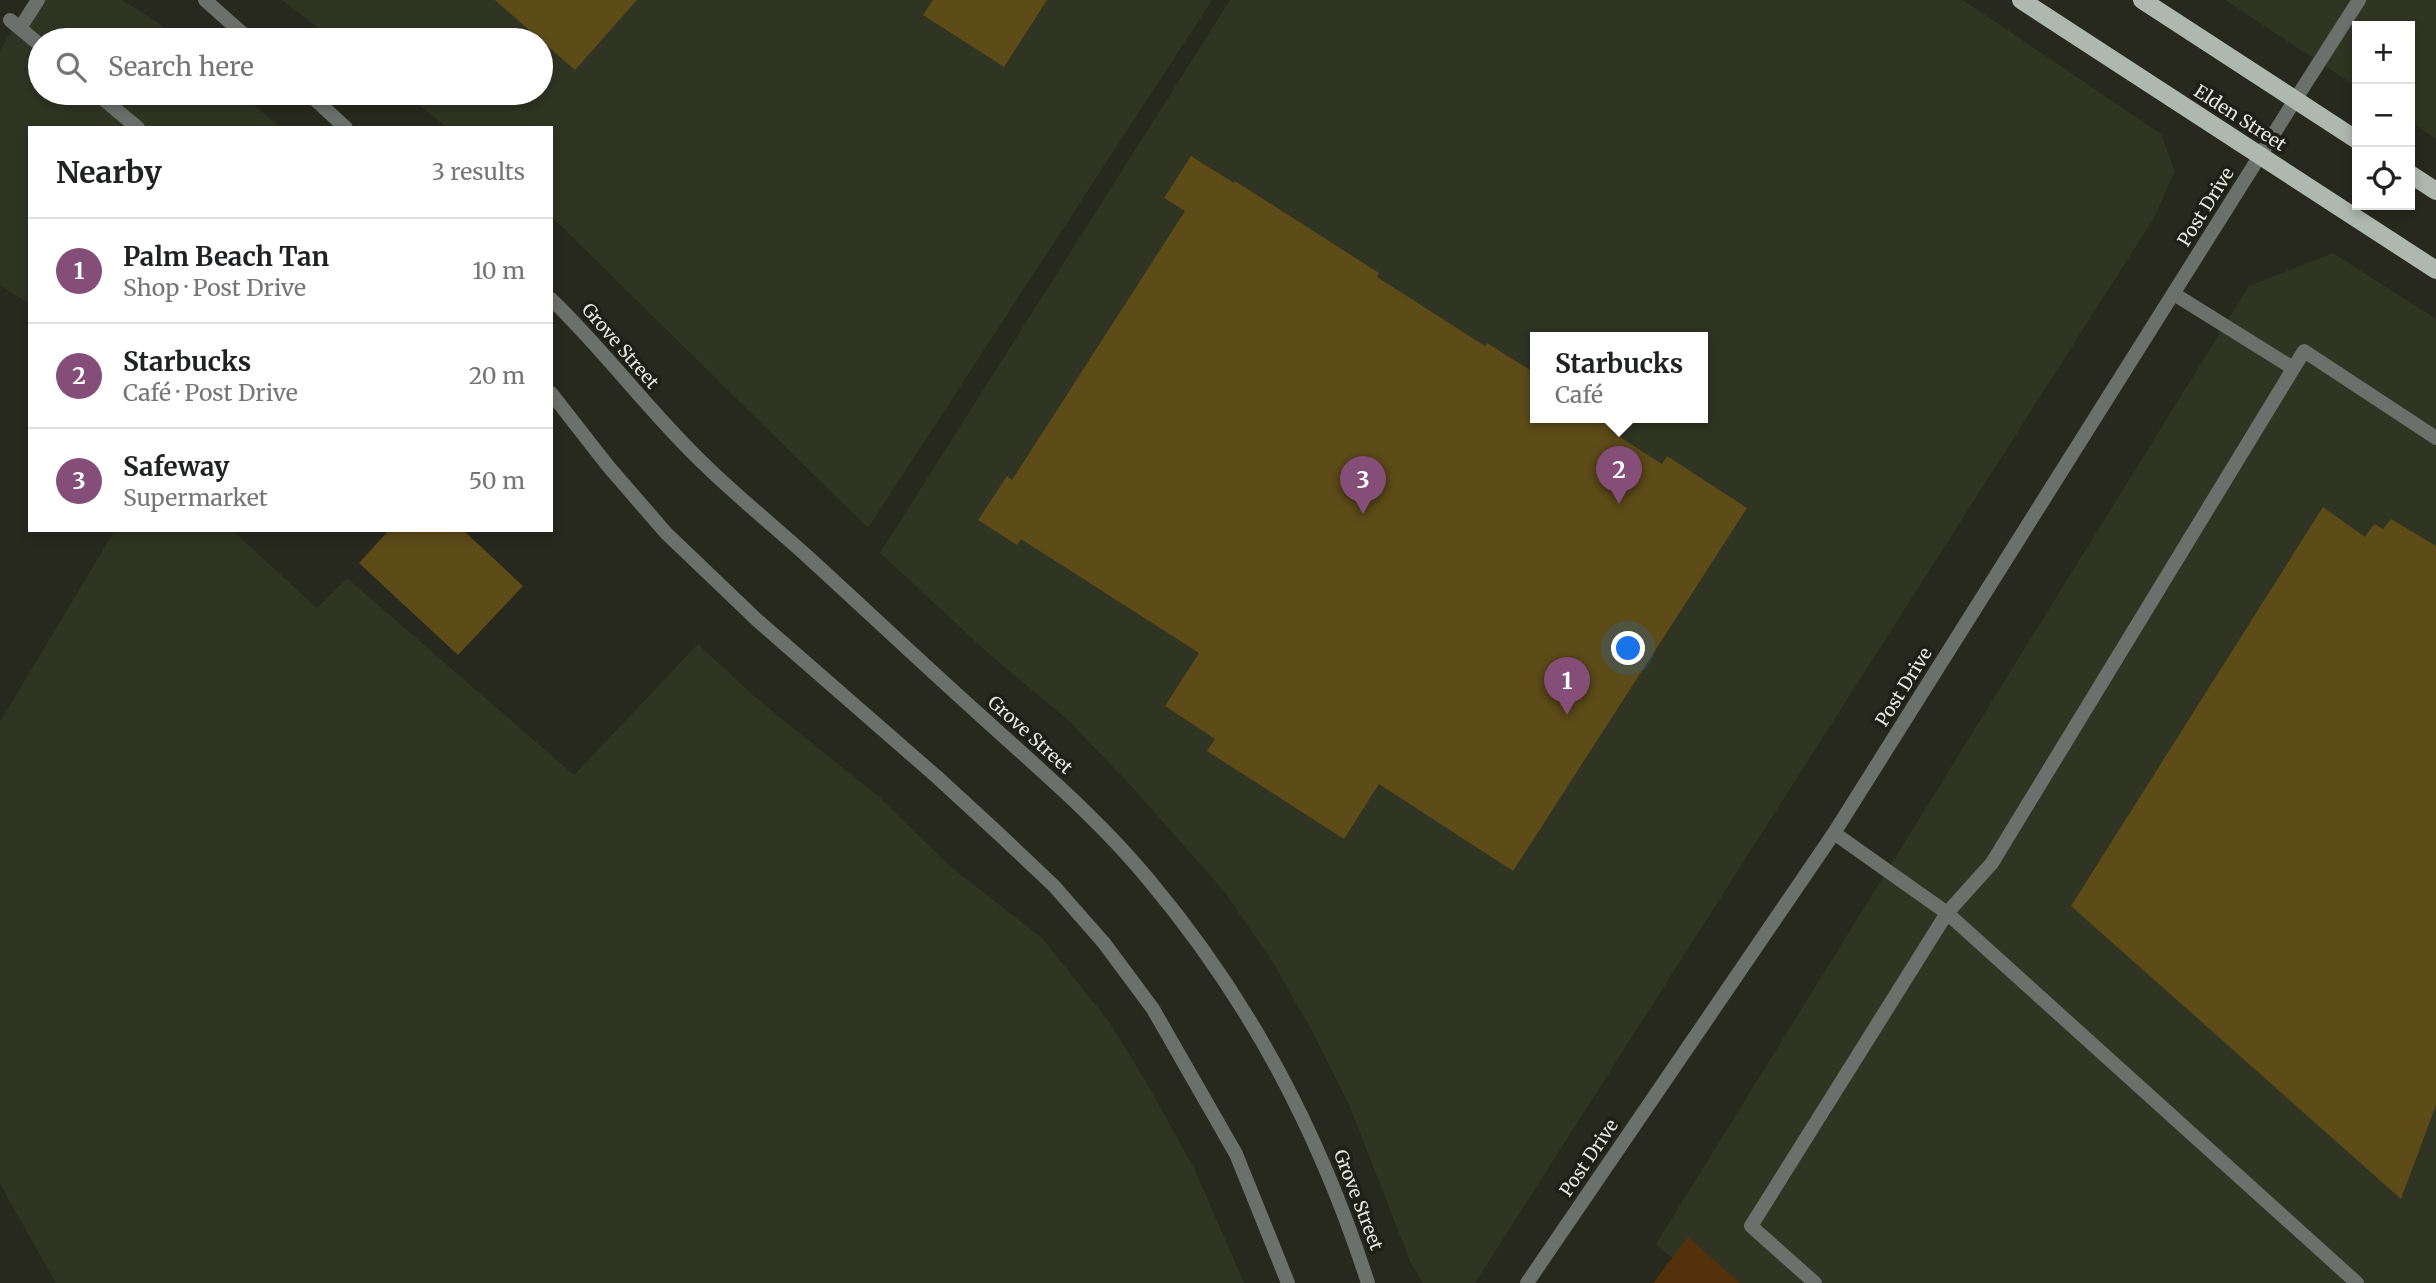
<!DOCTYPE html>
<html lang="en">
<head>
<meta charset="utf-8">
<style>
  body { margin:0; font-family:Merriweather,serif; background:#f6f6f6; color:#202124 }
  .controls { position:absolute; right:21px; top:21px; display:grid; overflow:hidden; border-radius:0px; box-shadow:0 4px 10px #0003 }
  .controls button { width:63px; height:63px; display:grid; place-items:center; padding:0; border:0; border-bottom:2px solid #e0e0e0; background:#fff; color:#202124; font:35px sans-serif }
  .you { position:absolute; left:1629px; top:649px; width:24px; height:24px; margin:-18px; border:5px solid #fff; border-radius:50%; background:#1a73e8; box-shadow:0 0 0 10px #1a73e833 }
  .badge { display:grid; place-items:center; width:46px; height:46px; border-radius:50%; background:#844e78; color:#fff; font-size:23px; font-weight:700 }
  .pin { position:absolute; translate:-50% -58px; filter:drop-shadow(0 2px 4px #0008) }
  .pin::after { content:''; position:absolute; top:37px; width:24px; height:21px; background:inherit; clip-path:polygon(0 0,100% 0,50% 100%) }
  .popup { position:absolute; left:1530px; top:332px; width:178px; height:91px; box-sizing:border-box; display:grid; place-content:center; border-radius:0px; background:#fff; filter:drop-shadow(0 2px 5px #0005); font-size:23px; white-space:nowrap; color:#757577 }
  .popup b { font-size:26px; color:#202124 }
  .popup::after { content:''; position:absolute; left:50%; top:100%; margin-left:-14px; border:14px solid transparent; border-top-color:#fff }
  .list { margin:0; padding:0; list-style:none }
  h2 { display:flex; justify-content:space-between; align-items:center; height:91px; margin:0; padding:0 28px; font-size:30px }
  h2 small { font-size:23px; font-weight:400; color:#757577 }
  .list li { display:grid; grid-template-columns:46px 1fr auto; gap:21px; align-items:center; box-sizing:border-box; height:105px; padding:0 28px; border-top:2px solid #e0e0e0 }
  .list b { display:block; font-size:26px; white-space:nowrap }
  .list p { margin:0; font-size:23px; white-space:nowrap; color:#757577 }
  .list em { font-size:23px; font-style:normal; color:#757577 }
  .icon { flex:none; width:38px; height:38px; fill:none; stroke:currentColor; stroke-width:2; stroke-linecap:round; stroke-linejoin:round }
  .map { position:relative; flex:none; width:2436px; height:1283px; overflow:hidden }
  .search { position:absolute; background:#fff; box-shadow:0 4px 10px #0003; left:28px; top:28px; width:525px; height:77px; display:flex; align-items:center; gap:18px; box-sizing:border-box; padding:0 24px; border-radius:38px; color:#757577; font-size:26px }
  .panel { position:absolute; background:#fff; box-shadow:0 4px 10px #0003; left:28px; top:126px; width:525px; height:406px; border-radius:0px }
  .map>svg:first-child { display:block }
</style>
</head>
<body>
<div class="map">
<svg width="2436" height="1283" viewBox="0 0 2436 1283">
  <rect width="100%" height="100%" fill="#27291e"/>
  <path fill="#303422" fill-rule="evenodd" d="M30 0H122L157 22 178 40H40V93H240L281 128H30V304L0 285V51Z
    M282 0H1212L868 528 551 216V128H448L403 93H541V40H334Z
    M1230 0H1963L2161 134 2175 171 2154 218 1475 1283H1423L1410 1261 1350 1107 1312 1031 1272 961 1224 891 1133 788 1068 720 987 652 880 553ZM1535 338H1703V418H1535Z
    M2225 0H2436V139L2410 122V26H2357V87Z
    M2333 253 2436 319V1283H1701L1656 1244 2249 286Z
    M115 530H232L317 608 347 578 574 775 698 644 755 697 878 796 951 867 1043 939 1110 1023 1146 1082 1195 1170 1244 1283H56L0 1184V722Z"/>
  <path fill="#54300b" d="M1688 1237 1740 1283H1653Z"/>
  <path fill="#5d4b18" d="M495 0H637L575 70Z
    M933 0H1047L1004 67 923 15Z
    M1191 156 1234 183 1235 181 1379 273 1377 277 1485 346 1487 343 1535 373V418H1605L1616 425 1612 432 1662 464 1667 456 1747 508 1513 871 1379 784 1344 839 1207 751 1215 739 1165 706 1199 653 1021 539 1017 545 978 520 1007 476 1012 480 1185 211 1164 198Z
    M2323 507 2365 537 2374 524 2383 529 2391 519 2436 546V1105L2401 1199 2071 906Z
    M389 530H463L523 586 458 655 359 563Z"/>
  <g fill="none" stroke-linecap="round" stroke-linejoin="round">
    <path stroke="#6b706b" stroke-width="14" d="M10 20 40 45
      M20 28 38 0
      M96 93 138 128
      M2174 294 2293 368
      M1834 833 1947 913 1992 863 2304 351 2436 438
      M1815 1283 1751 1226 1947 913 2357 1283"/>
    <path stroke="#6b706b" stroke-width="14" d="M2295 100 2359 0"/>
    <path stroke="#6b706b" stroke-width="14" d="M205 0 250 40
      M308 93 346 128
      M551 299C606 352 651 414 706 466 739 498 775 527 808 557 866 610 923 664 981 716 1039 769 1099 819 1149 880 1251 1002 1319 1132 1368 1283
      M551 393 608 466 666 533 757 620 937 777 999 834 1054 886 1104 943 1153 1009 1236 1154 1288 1283
      M1527 1283 1834 833 2295 100"/>
    <path stroke="#aeb8ae" stroke-width="18" d="M2021 0 2436 270
      M2142 0 2357 140
      M2410 174 2436 191"/>
  </g>
  <g text-anchor="middle" stroke-width="7" stroke-linejoin="round" paint-order="stroke">
    <g font-size="18" fill="#e5e7e0" stroke="#1e2015">
      <text transform="translate(2240 118) rotate(33)" y="6">Elden Street</text>
      <text transform="translate(2206 207) rotate(-58)" y="6">Post Drive</text>
      <text transform="translate(620 346) rotate(49)" y="6">Grove Street</text>
      <text transform="translate(1904 687) rotate(-58)" y="6">Post Drive</text>
      <text transform="translate(1030 735) rotate(42)" y="6">Grove Street</text>
      <text transform="translate(1589 1158) rotate(-56)" y="6">Post Drive</text>
      <text transform="translate(1358 1200) rotate(69)" y="6">Grove Street</text>
    </g>
  </g>
</svg>
<div class="controls">
<button>+</button>
<button>−</button>
<button><svg class="icon" aria-label="locate" viewBox="0 0 24 24"><circle cx="12" cy="12" r="6"/><path d="M12 2v4M12 18v4M2 12h4M18 12h4"/></svg></button>
</div>
<div class="you"></div>
<div class="pin badge" style="left:1567px;top:715px">1</div>
<div class="pin badge" style="left:1619px;top:504px">2</div>
<div class="popup"><b>Starbucks</b>Café</div>
<div class="pin badge" style="left:1363px;top:514px">3</div>
<div class="search"><svg class="icon" aria-label="search" viewBox="0 0 24 24"><circle cx="10" cy="10" r="6"/><path d="M15 15l6 6"/></svg>Search here</div>
<section class="panel">
<h2>Nearby<small>3 results</small></h2>
<ul class="list">
<li><span class="badge">1</span><div><b>Palm Beach Tan</b><p>Shop · Post Drive</p></div><em>10 m</em></li>
<li><span class="badge">2</span><div><b>Starbucks</b><p>Café · Post Drive</p></div><em>20 m</em></li>
<li><span class="badge">3</span><div><b>Safeway</b><p>Supermarket</p></div><em>50 m</em></li>
</ul>
</section>
</div>
</body>
</html>
